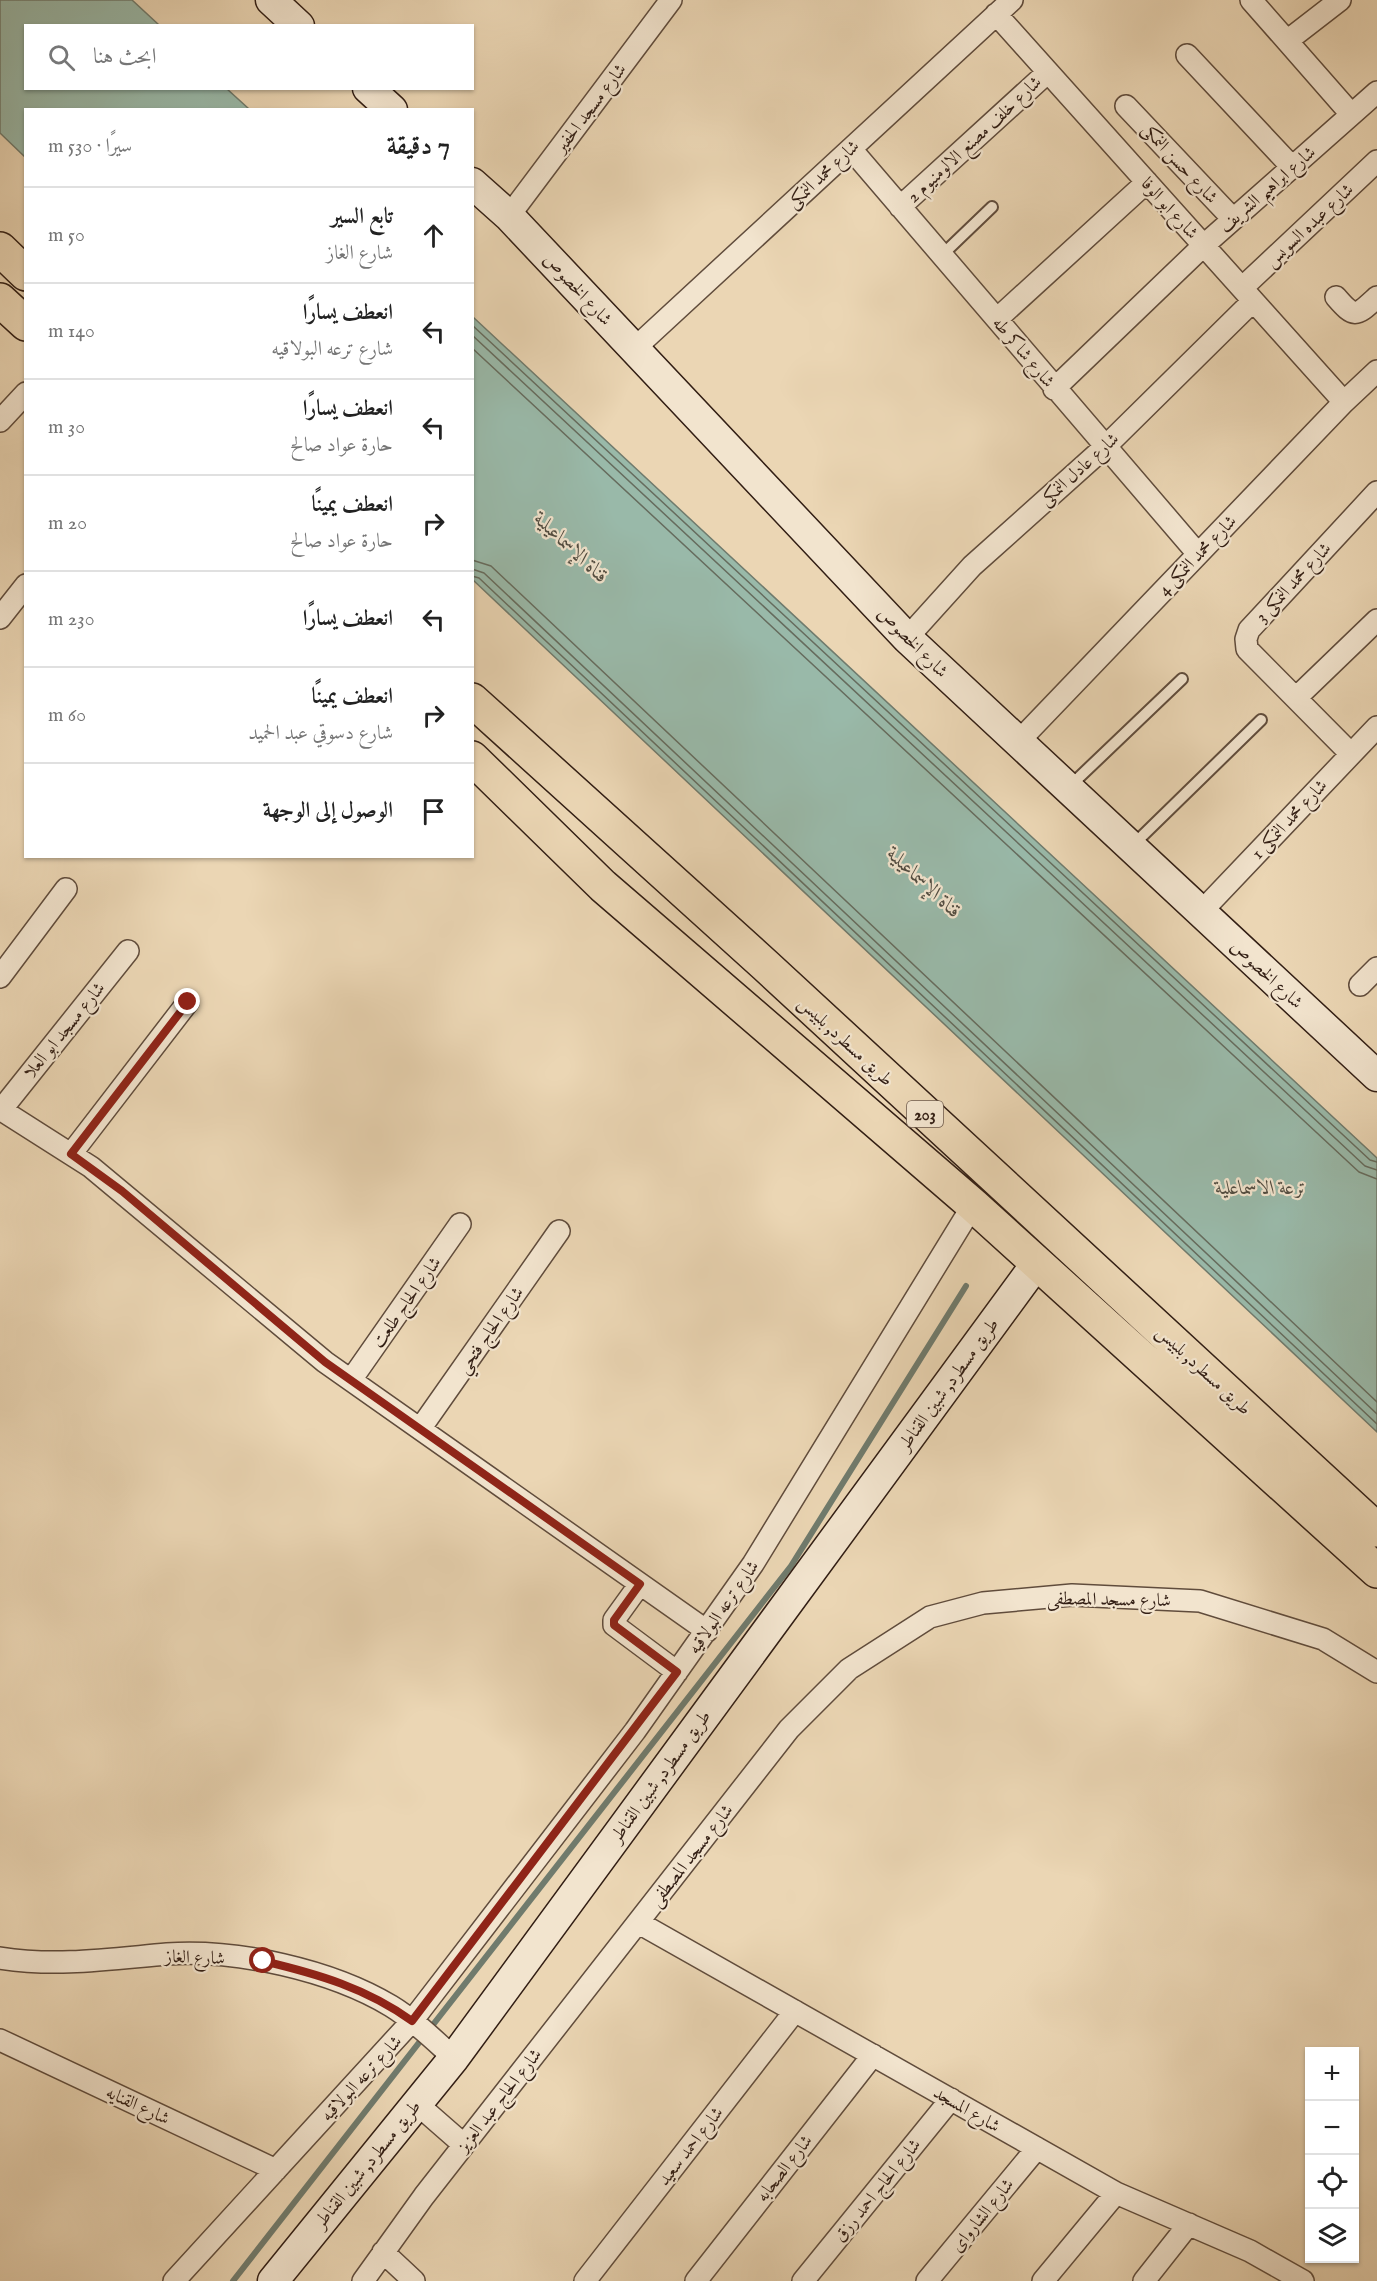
<!DOCTYPE html>
<html lang="ar">
<head>
<meta charset="utf-8">
<style>
  body { margin:0; font-family:"IM FELL English",Amiri,serif; background:#f6f6f6; color:#222; direction:rtl }
  .controls { position:absolute; right:18px; bottom:18px; display:grid; overflow:hidden; border-radius:0px; box-shadow:0 2px 4px #0004 }
  .controls button { width:54px; height:54px; display:grid; place-items:center; padding:0; border:0; border-bottom:2px solid #e0e0e0; background:#fff; color:#222; font:30px sans-serif }
  .stop { position:absolute; width:18px; height:18px; margin:-14px; border:4px solid #8f2418; border-radius:50%; background:#fff }
  .stop.end { background:#8f2418; border-color:#fff; box-shadow:0 2px 6px #0008 }
  .list { margin:0; padding:0; list-style:none }
  h2 { display:flex; justify-content:space-between; align-items:center; height:78px; margin:0; padding:0 24px; font-size:26px }
  h2 small { font-size:20px; font-weight:400; color:#767676 }
  .list li { display:grid; grid-template-columns:39px 1fr auto; gap:18px; align-items:center; box-sizing:border-box; height:96px; padding:0 24px; border-top:2px solid #e0e0e0 }
  .list b { display:block; font-size:22px; white-space:nowrap }
  .list p { margin:0; font-size:20px; white-space:nowrap; color:#767676 }
  .list em { font-size:20px; font-style:normal; color:#767676 }
  .icon { flex:none; width:33px; height:33px; fill:none; stroke:currentColor; stroke-width:2; stroke-linecap:round; stroke-linejoin:round }
  .map { position:relative; flex:none; width:1377px; height:2281px; overflow:hidden; direction:ltr }
  .search { position:absolute; background:#fff; box-shadow:0 2px 4px #0004; left:24px; top:24px; width:450px; height:66px; display:flex; align-items:center; gap:15px; box-sizing:border-box; padding:0 21px; border-radius:0px; color:#767676; font-size:22px }
  .panel { position:absolute; background:#fff; box-shadow:0 2px 4px #0004; left:24px; top:108px; width:450px; height:750px; border-radius:0px; direction:rtl }
  .map>svg:first-child { display:block }
</style>
</head>
<body>
<div class="map">
<svg width="1377" height="2281" viewBox="0 0 1377 2281">
  <rect width="100%" height="100%" fill="#ebd6b4"/>
  <filter id="stains"><feTurbulence type="fractalNoise" baseFrequency=".00333" numOctaves="4"/><feColorMatrix values="0 0 0 0 .2 0 0 0 0 .09 0 0 0 0 .02 0 0 0 .5 -.17"/></filter>
  <radialGradient id="worn" r=".72"><stop offset=".6" stop-color="#630" stop-opacity="0"/><stop offset="1" stop-color="#630" stop-opacity=".3"/></radialGradient>
  <path fill="#99b9a9" stroke="#707b6d" stroke-width="1.5" d="M0 0H132L159 25 26 26V88L227 89 249 109 26 110 25 157 0 133Z
    M473 317 1377 1158V1432L473 580Z"/>
  <g fill="none" stroke-linecap="round" stroke-linejoin="round">
    <path stroke="#666c5e" stroke-width="1.5" d="M472 325 1370 1160 1377 1162
      M472 335 1365 1166 1377 1170
      M472 348 1359 1172 1377 1179
      M472 560 491 566 1377 1402
      M472 569 484 573 1377 1414
      M472 576 479 578 1377 1424"/>
    <path stroke="#707b6d" stroke-width="6" d="M233 2281 791 1566 966 1286"/>
    <defs>
      <path id="lane" d="M942 255 992 207
        M1070 786 1182 679
        M1133 845 1261 720"/>
      <path id="street" d="M1251 0 1351 114
        M996 14 1344 402
        M1287 41 1340 0
        M1187 55 1292 167
        M1126 106 1233 219
        M851 149 1198 554
        M900 207 1048 72
        M509 216 671 0
        M1242 288 1377 161
        M1336 297C1355 319 1356 316 1377 297
        M997 319 1147 182
        M634 349 1012 0
        M1054 389 1203 246 1377 92
        M0 421 26 393
        M0 618 26 585
        M907 638 972 566 1106 446 1253 301
        M1296 698 1377 620
        M1018 742 1344 402 1377 371
        M1350 753 1247 649 1246 639 1249 630 1377 492
        M1201 912 1377 727
        M0 977 66 889
        M1360 985 1377 968
        M0 1109 91 1167 325 1362 707 1631
        M1 1110 128 951
        M71 1154 188 1002
        M351 1380 460 1224
        M420 1429 559 1231
        M640 1584 614 1620V1625L677 1672
        M639 1923 1116 2193 1250 2251 1303 2281
        M0 1958C57 1967 110 1959 167 1954 237 1949 331 1970 391 2006 414 2020 434 2040 454 2058
        M0 2040 276 2170
        M416 2103 464 2145
        M383 2252 414 2281
        M174 2281 412 2021 635 1731 753 1564 973 1205
        M363 2281 424 2196 789 1729 849 1669 930 1617 983 1603 1072 1595 1200 1601 1323 1639 1377 1672
        M585 2281 795 2011
        M696 2281 873 2055
        M803 2281 951 2099
        M927 2281 1037 2148
        M1043 2281 1116 2193
        M1144 2281 1189 2224"/>
      <path id="secondary" d="M271 0 299 26
        M368 88 392 110
        M472 183 509 216 907 638 1377 1076
        M273 2281 454 2058 1037 1263"/>
      <path id="primary" d="M0 249 26 274
        M0 300 26 324
        M472 700 765 965 1377 1530
        M472 758 603 886 973 1205 1377 1571"/>
    </defs>
    <use href="#lane" stroke="#604c3c" stroke-width="14"/>
    <use href="#street" stroke="#604c3c" stroke-width="24"/>
    <use href="#secondary" stroke="#321e14" stroke-width="33"/>
    <use href="#primary" stroke="#321e14" stroke-width="36"/>
    <use href="#lane" stroke="#f2e4ce" stroke-width="10"/>
    <use href="#street" stroke="#f2e4ce" stroke-width="21"/>
    <use href="#secondary" stroke="#f2e4ce" stroke-width="30"/>
    <use href="#primary" stroke="#ebd6b4" stroke-width="33"/>
  </g>
  <g fill="none" stroke-linecap="round" stroke-linejoin="round">
    <path stroke="#8f2418" stroke-width="8" d="M188 1002 71 1154 122 1191 325 1362 640 1584 614 1620V1625L677 1672 412 2021C366 1988 318 1974 263 1961"/>
  </g>
  <g text-anchor="middle" stroke-width="4.5" stroke-linejoin="round" paint-order="stroke">
    <rect fill="#f2e4ce" stroke="#6c594c" stroke-width="1.5" x="907" y="1101" width="36" height="26" rx="4.5"/>
    <g font-size="16" font-weight="bold" fill="#321e14">
      <text x="925" y="1120">203</text>
    </g>
    <g font-size="18" fill="#321e14" stroke="#f2e4ce">
      <text transform="translate(590 108) rotate(-53)" y="6">شارع مسجد الحفير</text>
      <text transform="translate(974 139) rotate(-43)" y="6">شارع خلف مصنع الالومنيوم 2</text>
      <text transform="translate(1180 163) rotate(47)" y="6">شارع حسن النمكى</text>
      <text transform="translate(823 174) rotate(-43)" y="6">شارع محمد النمكى</text>
      <text transform="translate(1267 189) rotate(-41)" y="6">شارع ابراهيم الشريف</text>
      <text transform="translate(1170 208) rotate(48)" y="6">شارع ابو الوفا</text>
      <text transform="translate(1309 225) rotate(-43)" y="6">شارع عبده السويس</text>
      <text transform="translate(578 289) rotate(47)" y="6">شارع الخصوص</text>
      <text transform="translate(1024 352) rotate(50)" y="6">شارع شاكر طه</text>
      <text transform="translate(1079 469) rotate(-42)" y="6">شارع عادل النمكى</text>
      <text transform="translate(1197 555) rotate(-46)" y="6">شارع محمد النمكى 4</text>
      <text transform="translate(1293 582) rotate(-47)" y="6">شارع محمد النمكى 3</text>
      <text transform="translate(913 642) rotate(45)" y="6">شارع الخصوص</text>
      <text transform="translate(1289 819) rotate(-47)" y="6">شارع محمد النمكى 1</text>
      <text transform="translate(1267 974) rotate(43)" y="6">شارع الخصوص</text>
      <text transform="translate(64 1030) rotate(-51)" y="6">شارع مسجد ابو العلا</text>
      <text transform="translate(846 1041) rotate(43)" y="6">طريق مسطرد, بلبيس</text>
      <text transform="translate(406 1302) rotate(-55)" y="6">شارع الحاج طلعت</text>
      <text transform="translate(490 1330) rotate(-55)" y="6">شارع الحاج فتحي</text>
      <text transform="translate(1204 1370) rotate(43)" y="6">طريق مسطرد, بلبيس</text>
      <text transform="translate(948 1384) rotate(-54)" y="6">طريق مسطرد, شبين القناطر</text>
      <text transform="translate(1109 1599) rotate(1)" y="6">شارع مسجد المصطفى</text>
      <text transform="translate(723 1607) rotate(-55)" y="6">شارع ترعه البولاقيه</text>
      <text transform="translate(660 1776) rotate(-54)" y="6">طريق مسطرد, شبين القناطر</text>
      <text transform="translate(691 1855) rotate(-52)" y="6">شارع مسجد المصطفى</text>
      <text transform="translate(195 1957) rotate(2)" y="6">شارع الغاز</text>
      <text transform="translate(361 2078) rotate(-47)" y="6">شارع ترعه البولاقيه</text>
      <text transform="translate(499 2100) rotate(-52)" y="6">شارع الحاج عبد العزيز</text>
      <text transform="translate(138 2105) rotate(25)" y="6">شارع القنايه</text>
      <text transform="translate(967 2109) rotate(30)" y="6">شارع المسجد</text>
      <text transform="translate(690 2146) rotate(-52)" y="6">شارع احمد سعيد</text>
      <text transform="translate(367 2164) rotate(-51)" y="6">طريق مسطرد, شبين القناطر</text>
      <text transform="translate(784 2168) rotate(-52)" y="6">شارع الصحابه</text>
      <text transform="translate(877 2190) rotate(-51)" y="6">شارع الحاج احمد رزق</text>
      <text transform="translate(982 2215) rotate(-51)" y="6">شارع الشارواى</text>
    </g>
    <g font-size="20" font-style="italic" fill="#514c41" stroke="#f2e4ce">
      <text transform="translate(572 547) rotate(43)" y="7">قناة الإسماعيلية</text>
      <text transform="translate(925 882) rotate(43)" y="7">قناة الإسماعيلية</text>
      <text x="1261" y="1194">ترعة الاسماعلية</text>
    </g>
  </g>
  <rect width="100%" height="100%" filter="url(#stains)"/>
  <rect width="100%" height="100%" fill="url(#worn)"/>
</svg>
<div class="controls">
<button>+</button>
<button>−</button>
<button><svg class="icon" aria-label="locate" viewBox="0 0 24 24"><circle cx="12" cy="12" r="6"/><path d="M12 2v4M12 18v4M2 12h4M18 12h4"/></svg></button>
<button><svg class="icon" aria-label="layers" viewBox="0 0 24 24"><path d="M12 4l9 5-9 5-9-5zM3 14l9 5 9-5"/></svg></button>
</div>
<div class="stop" style="left:263px;top:1961px"></div>
<div class="stop end" style="left:188px;top:1002px"></div>
<div class="search"><svg class="icon" aria-label="search" viewBox="0 0 24 24"><circle cx="10" cy="10" r="6"/><path d="M15 15l6 6"/></svg>ابحث هنا</div>
<section class="panel">
<h2>7 دقيقة<small>سيرًا · 530 m</small></h2>
<ul class="list">
<li><svg class="icon" aria-label="ahead" viewBox="0 0 24 24"><path d="M12 20V5M6 11l6-6 6 6"/></svg><div><b>تابع السير</b><p>شارع الغاز</p></div><em>50 m</em></li>
<li><svg class="icon" aria-label="left" viewBox="0 0 24 24"><path d="M17 20v-9H6M10 6l-5 5 5 5"/></svg><div><b>انعطف يسارًا</b><p>شارع ترعه البولاقيه</p></div><em>140 m</em></li>
<li><svg class="icon" aria-label="left" viewBox="0 0 24 24"><path d="M17 20v-9H6M10 6l-5 5 5 5"/></svg><div><b>انعطف يسارًا</b><p>حارة عواد صالح</p></div><em>30 m</em></li>
<li><svg class="icon" aria-label="right" viewBox="0 0 24 24"><path d="M7 20v-9h11M14 6l5 5-5 5"/></svg><div><b>انعطف يمينًا</b><p>حارة عواد صالح</p></div><em>20 m</em></li>
<li><svg class="icon" aria-label="left" viewBox="0 0 24 24"><path d="M17 20v-9H6M10 6l-5 5 5 5"/></svg><div><b>انعطف يسارًا</b></div><em>230 m</em></li>
<li><svg class="icon" aria-label="right" viewBox="0 0 24 24"><path d="M7 20v-9h11M14 6l5 5-5 5"/></svg><div><b>انعطف يمينًا</b><p>شارع دسوقي عبد الحميد</p></div><em>60 m</em></li>
<li><svg class="icon" aria-label="arrive" viewBox="0 0 24 24"><path d="M6 21V4h12l-3 4 3 4H6"/></svg><div><b>الوصول إلى الوجهة</b></div></li>
</ul>
</section>
</div>
</body>
</html>
